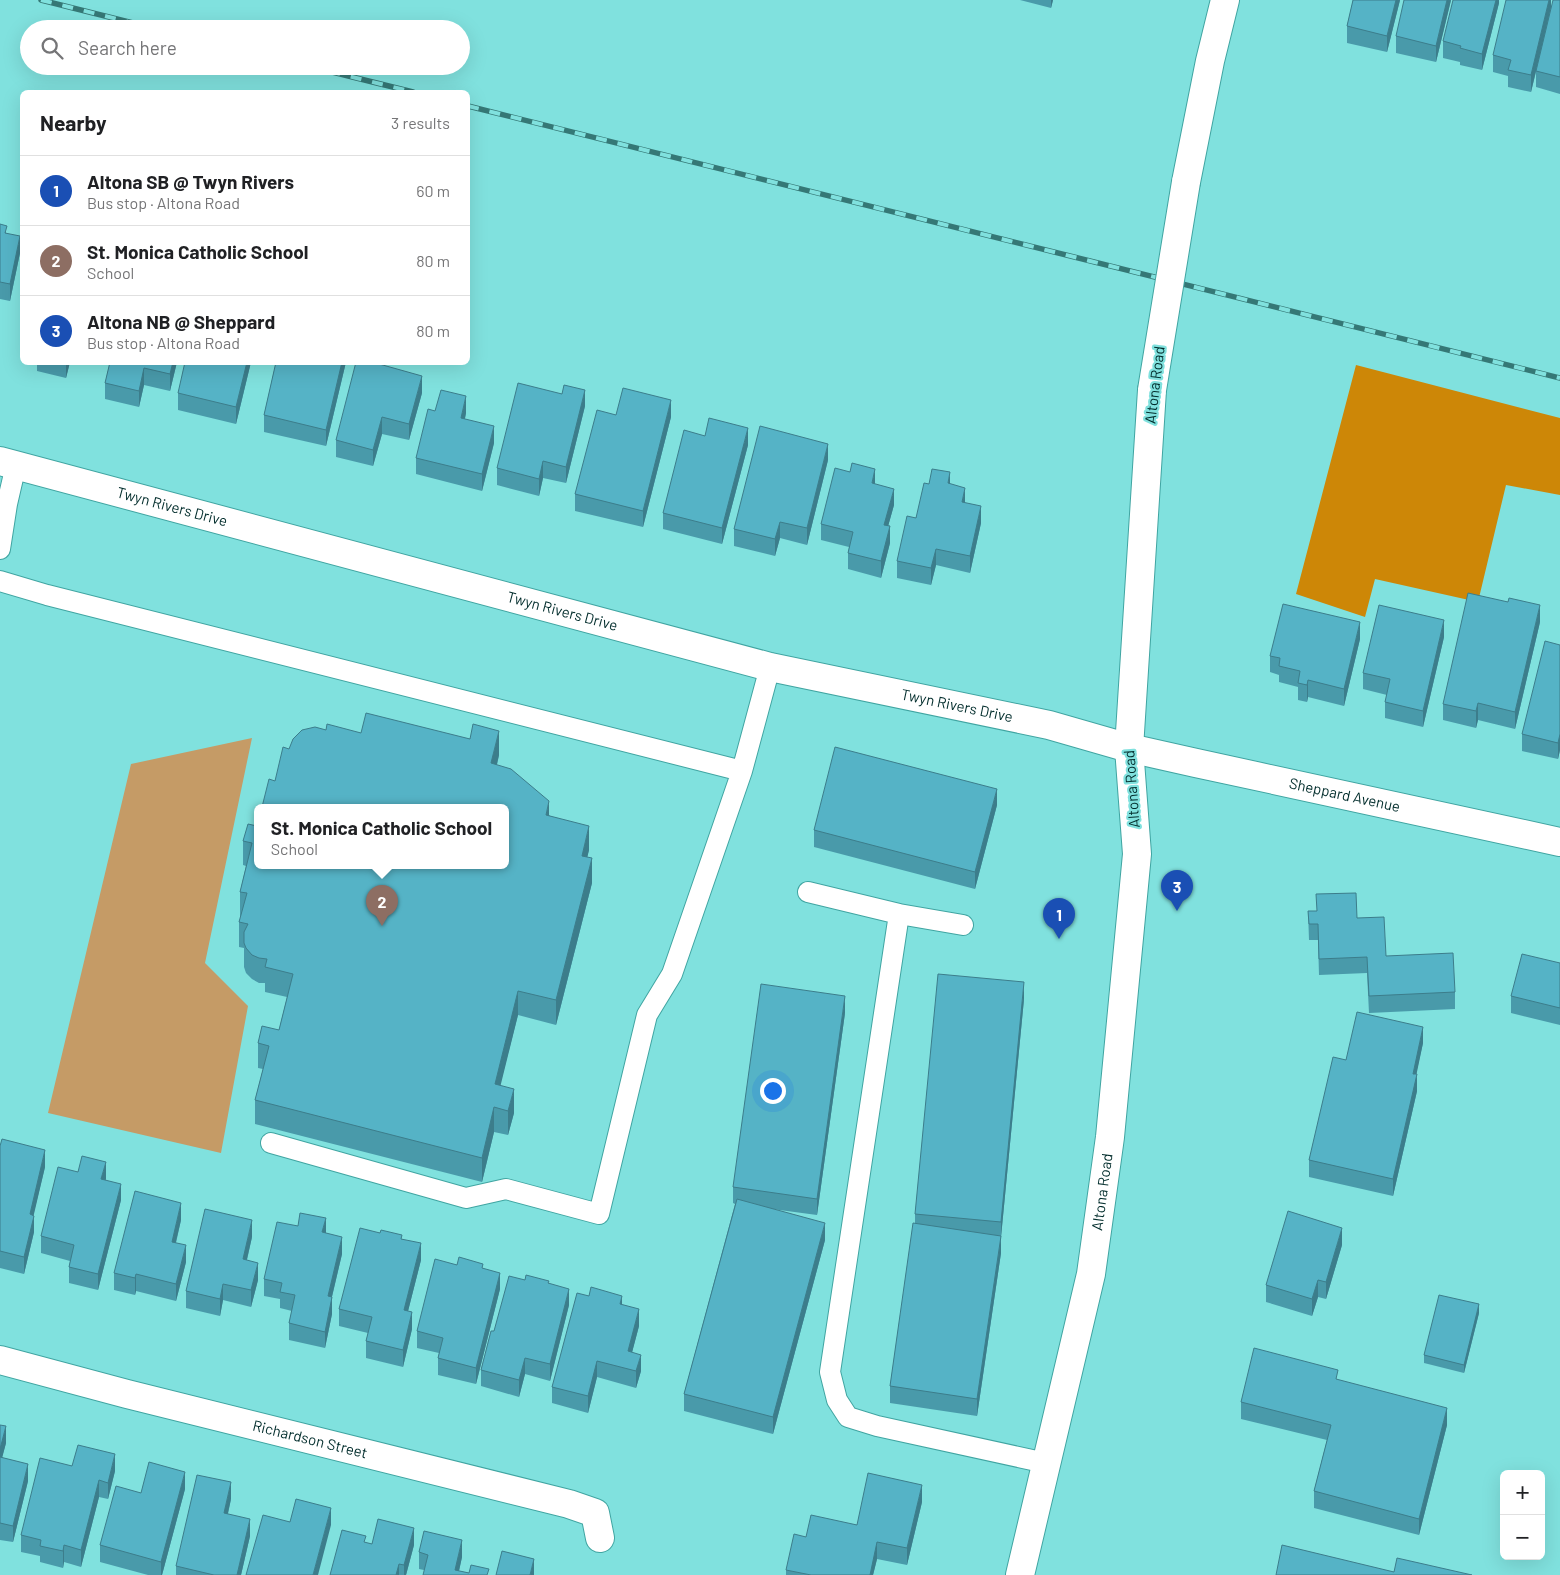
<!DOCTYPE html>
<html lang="en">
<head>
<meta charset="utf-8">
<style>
  body { margin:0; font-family:Barlow,sans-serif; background:#f6f6f6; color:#202124 }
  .controls { position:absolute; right:15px; bottom:15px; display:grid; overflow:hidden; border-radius:8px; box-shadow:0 5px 20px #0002 }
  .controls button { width:45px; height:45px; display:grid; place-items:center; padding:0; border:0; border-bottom:1px solid #e0e0e0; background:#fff; color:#202124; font:25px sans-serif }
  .you { position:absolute; left:772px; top:1090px; width:18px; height:18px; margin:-12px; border:4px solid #fff; border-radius:50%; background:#1a73e8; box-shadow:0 0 0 8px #1a73e833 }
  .badge { display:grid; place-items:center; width:32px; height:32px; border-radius:50%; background:#0b8043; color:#fff; font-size:16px; font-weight:700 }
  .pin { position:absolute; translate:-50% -41px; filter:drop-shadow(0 1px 2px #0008) }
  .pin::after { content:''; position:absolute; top:26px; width:18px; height:15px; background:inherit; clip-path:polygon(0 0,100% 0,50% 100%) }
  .popup { position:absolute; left:254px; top:804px; width:255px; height:65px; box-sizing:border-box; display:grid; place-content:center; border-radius:8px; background:#fff; filter:drop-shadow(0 1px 4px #0005); font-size:16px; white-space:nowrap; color:#757577 }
  .popup b { font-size:19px; color:#202124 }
  .popup::after { content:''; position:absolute; left:50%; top:100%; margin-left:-10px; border:10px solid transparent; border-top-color:#fff }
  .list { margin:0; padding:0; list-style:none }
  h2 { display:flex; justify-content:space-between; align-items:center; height:65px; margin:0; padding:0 20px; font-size:21px }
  h2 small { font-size:16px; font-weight:400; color:#757577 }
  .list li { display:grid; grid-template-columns:32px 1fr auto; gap:15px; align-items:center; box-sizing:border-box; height:70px; padding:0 20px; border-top:1px solid #e0e0e0 }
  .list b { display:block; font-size:19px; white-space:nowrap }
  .list p { margin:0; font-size:16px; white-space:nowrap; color:#757577 }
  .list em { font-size:16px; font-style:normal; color:#757577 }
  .icon { flex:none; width:28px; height:28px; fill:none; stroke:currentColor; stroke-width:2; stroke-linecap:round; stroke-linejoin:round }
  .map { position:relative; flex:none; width:1560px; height:1575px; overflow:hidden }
  .search { position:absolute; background:#fff; box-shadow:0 5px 20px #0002; left:20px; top:20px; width:450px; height:55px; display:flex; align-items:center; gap:12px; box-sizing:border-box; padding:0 18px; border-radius:28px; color:#757577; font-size:19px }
  .panel { position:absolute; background:#fff; box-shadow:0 5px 20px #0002; left:20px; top:90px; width:450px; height:275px; border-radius:8px }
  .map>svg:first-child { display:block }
</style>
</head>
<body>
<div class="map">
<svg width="1560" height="1575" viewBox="0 0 1560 1575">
  <rect width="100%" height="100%" fill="#80e1de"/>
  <path fill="#c59b66" d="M252 738 205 963 248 1006 221 1153 48 1113 131 764Z"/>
  <path fill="#cd8707" d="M1356 365 1560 418V495L1506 485 1478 602 1375 579 1365 617 1296 594Z"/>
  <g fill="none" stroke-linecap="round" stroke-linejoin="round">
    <defs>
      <path id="lane" d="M0 549 7 504 16 465
        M0 581 47 595 742 771
        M808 892 899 914 830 1372 837 1400 848 1417 877 1426 1046 1463
        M899 914 963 925
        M271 1143 466 1198 506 1189 599 1214 647 1015 672 974 742 771 770 667"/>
      <g id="street">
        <path id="s1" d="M0 1360 127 1394 569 1504 595 1513 600 1538"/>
      </g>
      <g id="secondary">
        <path d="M1186 182 1210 61 1225 0"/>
        <path id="s2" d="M0 461 770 667 1049 725 1129 748 1196 763 1560 842"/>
        <path id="s3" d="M1020 1575 1091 1274 1110 1137 1137 854 1129 748 1152 390"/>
      </g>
    </defs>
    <use href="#lane" stroke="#40a5a2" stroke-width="22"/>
    <use href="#street" stroke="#40a5a2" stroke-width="30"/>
    <use href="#secondary" stroke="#40a5a2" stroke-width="30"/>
    <use href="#lane" stroke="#fff" stroke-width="20"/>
    <use href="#street" stroke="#fff" stroke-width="28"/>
    <use href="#secondary" stroke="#fff" stroke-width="28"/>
    <defs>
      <path id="rail" d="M41 0 157 29
        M308 66 413 92
        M468 106 1560 378"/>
    </defs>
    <use href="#rail" stroke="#357876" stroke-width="5.5"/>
    <use href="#rail" stroke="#80e1de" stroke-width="4" stroke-dasharray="11" stroke-linecap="butt"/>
    <defs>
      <path id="secondary-bridge" d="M1152 390 1186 182"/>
    </defs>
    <use href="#secondary-bridge" stroke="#40a5a2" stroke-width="30" stroke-linecap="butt"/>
    <use href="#secondary-bridge" stroke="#fff" stroke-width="28"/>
  </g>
  <path fill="#499aaa" d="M1020 0H1053L1051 8Z
    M1353 0H1400L1387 52 1347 43V26Z
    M1451 0 1436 62 1396 53V36Z
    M1499 0V3L1482 70 1460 65V62L1443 58V41Z
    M1551 0V7L1560 0V94L1536 87V72L1531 92 1508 87V76L1493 72V55Z
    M0 224 20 253 10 301 0 299Z
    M37 362H70L66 378 37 371Z
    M110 362H177L170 391 144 385 139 407 105 399V383Z
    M251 362 236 424 178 410V393Z
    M276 362H346L326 446 264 432V415Z
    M422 393 409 440 382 434 373 466 336 457V440Z
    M562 394 585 406 566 483 543 478 539 496 497 485V468Z
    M435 411 466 413 465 419 494 443 482 491 416 474V458Z
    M616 415 671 417 643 527 575 511V494Z
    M705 436 748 445 722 544 663 529V513Z
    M828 460 807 545 780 538 775 556 734 546V529Z
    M875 484 894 505 888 526 890 543 881 578 848 569V553L849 547 821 540V524Z
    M929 484H950L981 523 970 573 936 565 931 585 897 578V561L916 518Z
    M1540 622 1515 729 1478 720 1476 728 1443 720V704Z
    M1444 637 1423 727 1385 718V702L1387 695 1363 689V673Z
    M1360 639 1344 706 1308 697 1307 702 1298 700V687L1279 682V675L1270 672V656Z
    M1560 645V750L1558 759 1522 751V734Z
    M326 730 361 733 499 755 497 765 549 815 589 850 587 857 592 883 556 1025 518 1015 500 1085 514 1113 508 1135 494 1132 482 1182 255 1124V1100L263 1069 258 1068V1043L279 1030 287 997 265 992V983H259L252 979 246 973 244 967V948L239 947V922L241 916H240V892L246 866 243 865V841L257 826 275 781 289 749Z
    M997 805 975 889 814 847V830Z
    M1308 911 1357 918 1386 956 1455 992V1009L1369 1013 1367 973 1319 975 1318 940H1309Z
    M1560 963V1025L1511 1013V996Z
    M1024 999 1001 1237V1253L977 1416 890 1403V1386L915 1224V1214Z
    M845 1013 817 1215 772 1209 825 1240 773 1434 684 1411V1394L735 1204 733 1203V1187Z
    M1423 1043 1416 1074 1417 1091 1393 1196 1309 1177V1160L1346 1060Z
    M0 1146 45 1167 33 1216 34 1232 24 1274 0 1268Z
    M106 1179 105 1180 121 1200 98 1290 69 1283V1267L70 1261 41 1253V1236Z
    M181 1220 176 1243 186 1262 176 1301 136 1291 135 1295 114 1290V1273Z
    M326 1233 342 1254 332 1297V1314L325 1348 289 1340V1323L292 1311 280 1308V1299L264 1296V1279Z
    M252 1237 247 1260 258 1280 251 1307 223 1300 220 1316 186 1308V1291Z
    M402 1239 421 1260 408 1311 412 1329 403 1367 366 1358V1341L368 1333 339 1326V1309Z
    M1342 1245 1326 1299 1318 1297 1312 1316 1266 1302V1285Z
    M457 1265 483 1269 500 1289 476 1384 438 1375V1358L439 1353 417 1348V1331Z
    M525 1280 549 1283 569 1305 550 1381 525 1374 519 1397 481 1386V1370L494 1331Z
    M589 1296 622 1305 639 1326 632 1352 641 1371 636 1388 597 1377 588 1413 552 1403V1387Z
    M1479 1313 1464 1373 1424 1363V1355Z
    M1338 1380 1447 1425 1419 1535 1314 1508V1491L1327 1440 1241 1419V1402Z
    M0 1425 6 1443 2 1457 28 1481 13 1542 0 1540Z
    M72 1466 115 1471 108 1499 99 1497 81 1567 64 1562 63 1568 40 1562V1556L21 1552V1535Z
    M185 1489 162 1575H148L100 1562V1545L141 1493Z
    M231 1499 228 1514 250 1536 241 1575H176V1566Z
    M922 1502 907 1565 877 1559 873 1575H786V1570L857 1525Z
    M366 1543 372 1544 414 1545 406 1575H330Z
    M419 1552 462 1557 459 1571 469 1573 489 1575 424 1570 419 1569Z"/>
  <path fill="#3c7d8b" d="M1051 0H1053L1051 8Z
    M1396 0H1400L1387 52V36Z
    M1447 0H1451L1436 62V46Z
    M1496 0H1499V3L1482 70V54Z
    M1549 0H1551V7L1531 92V75Z
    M20 236V253L10 301V284Z
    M66 362H70L66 378Z
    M173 362H177L170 391V374Z
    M247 362H251L236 424V407Z
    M342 362H346L326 446V430Z
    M144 368V385L139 407V391Z
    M422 376V393L409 440V424Z
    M585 390V406L566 483V467Z
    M466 396V413L461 435V418Z
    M671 400V417L643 527V511Z
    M382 417V434L373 466V450Z
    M494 426V443L482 491V474Z
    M748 428V445L722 544V528Z
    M828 444V460L807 545V528Z
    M543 461V478L539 496V479Z
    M875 469V486L872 483Z
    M950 472V489L948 483Z
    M965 488V504L962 502Z
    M894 489V505L884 541V525Z
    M981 506V523L970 573V556Z
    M780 522V538L775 556V539Z
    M890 526V543L881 578V561Z
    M936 549V565L931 585V568Z
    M1540 605V622L1515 729V712Z
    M1444 620V637L1423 727V711Z
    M1360 622V639L1344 706V689Z
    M1308 680V697L1307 702V685Z
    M1478 703V720L1476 728V711Z
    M499 731V755L491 788V763Z
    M1560 734V750L1558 759V743Z
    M997 789V805L975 889V872Z
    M549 801V826L546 815Z
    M589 826V850L582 880V856Z
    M592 858V883L556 1025V1000Z
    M1024 982V999L1001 1237V1253L977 1416V1399L1001 1238V1222Z
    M518 991V1015L495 1108V1084Z
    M845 996V1013L817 1215V1199Z
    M1423 1027V1043L1413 1091V1074Z
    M1417 1074V1091L1393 1196V1179Z
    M514 1089V1113L508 1135V1111Z
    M494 1107V1132L482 1182V1158Z
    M45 1150V1167L30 1231V1214Z
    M106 1162V1179L101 1196V1179Z
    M121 1184V1200L98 1290V1274Z
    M181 1203V1220L172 1258V1242Z
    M34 1216V1232L24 1274V1257Z
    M326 1218V1235L322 1232Z
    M252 1220V1237L243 1276V1259Z
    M825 1223V1240L773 1434V1417Z
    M1342 1228V1245L1326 1299V1282Z
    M342 1237V1254L328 1313V1296Z
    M421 1243V1260L404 1327V1310Z
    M186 1245V1262L176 1301V1284Z
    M258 1263V1280L251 1307V1290Z
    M500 1273V1289L476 1384V1368Z
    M136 1274V1291L135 1295V1278Z
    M1318 1280V1297L1312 1316V1299Z
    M223 1284V1300L220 1316V1299Z
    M569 1289V1305L550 1381V1364Z
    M622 1296V1312L620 1304Z
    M332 1297V1314L325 1348V1332Z
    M1479 1304V1313L1464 1373V1365Z
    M639 1309V1326L628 1368V1351Z
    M412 1312V1329L403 1367V1350Z
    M641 1355V1371L636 1388V1371Z
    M525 1358V1374L519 1397V1380Z
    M597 1361V1377L588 1413V1396Z
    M1447 1408V1425L1419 1535V1519Z
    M6 1426V1443L0 1466V1449Z
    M115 1454V1471L108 1499V1483Z
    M28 1464V1481L13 1542V1526Z
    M185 1472V1489L162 1575H161V1562Z
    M99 1480V1497L81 1567V1550Z
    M231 1482V1499L224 1530V1513Z
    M922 1485V1502L907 1565V1548Z
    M331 1508V1525L318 1575H313Z
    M250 1519V1536L241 1575H237Z
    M414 1528V1545L406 1575H404V1565Z
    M462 1540V1557L458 1575 455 1570Z
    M877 1542V1559L873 1575H870Z
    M64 1545V1562L63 1568V1551Z
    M534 1559V1575H530Z
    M399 1564V1575H396Z"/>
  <path fill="#55b3c6" stroke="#3c7d8b" d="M1353 0H1396L1387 36 1347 26Z
    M1404 0H1447L1436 46 1396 36Z
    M1453 0H1496L1482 54 1460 48 1461 46 1443 41Z
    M1506 0H1549L1531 75 1508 70 1511 60 1493 55Z
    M1553 0H1560V77L1536 71Z
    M0 224 7 226 5 233 20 236 10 284 0 282Z
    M110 362H173L170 374 144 368 139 391 105 383Z
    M185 362H247L236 407 178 393Z
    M276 362H342L326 430 264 415Z
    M356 362H372L422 376 409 424 382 417 373 450 336 440Z
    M518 383 562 394 564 385 585 390 566 467 543 461 539 479 497 468Z
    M623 388 671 400 643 511 575 494 597 410 616 415Z
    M441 390 466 396 461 418 494 426 482 474 416 458 428 409 435 411Z
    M709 418 748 428 722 528 663 513 684 430 705 436Z
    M760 426 828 444 807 528 780 522 775 539 734 529Z
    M852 463 875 469 872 483 894 489 884 525 890 526 881 561 848 553 853 532 821 524 835 468 850 472Z
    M932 469 950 472 948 483 965 488 962 502 981 506 970 556 936 549 931 568 897 561 907 516 916 518 924 483 929 484Z
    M1468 593 1508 602 1509 598 1540 605 1515 712 1478 703 1476 711 1443 704Z
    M1283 604 1360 622 1344 689 1308 680 1307 685 1298 683 1300 671 1279 666 1280 658 1270 656Z
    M1379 605 1444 620 1423 711 1385 702 1390 679 1363 673Z
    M1545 641 1560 645V734L1558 743 1522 734Z
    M366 713 470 739 473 724 499 731 491 763 511 769 549 801 546 815 589 826 582 856 592 858 556 1000 518 991 495 1084 514 1089 508 1111 494 1107 482 1158 255 1100 269 1046 258 1043 262 1026 279 1030 293 974 265 967 267 959 259 958 252 955 246 948 244 943V932L248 924 239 922 247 893 240 892 252 843 243 841 248 824 257 826 258 820V865H506V807H262L269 779 275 781 283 747 289 749 293 739 302 730 315 727 326 730 327 724 361 733Z
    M835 747 997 789 975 872 814 830Z
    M1356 893 1357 918 1384 917 1386 956 1453 953 1455 992 1369 996 1367 957 1319 959 1318 924H1309L1308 911H1317L1316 894Z
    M1522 954 1560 963V1008L1511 996Z
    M938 974 1024 982 1001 1222 915 1214Z
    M761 984 845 996 817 1199 733 1187Z
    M1357 1012 1423 1027 1413 1074H1417L1393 1179 1309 1160 1333 1057 1346 1060Z
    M2 1139 45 1150 30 1214 34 1216 24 1257 0 1251V1146Z
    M82 1156 106 1162 101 1179 121 1184 98 1274 69 1267 74 1245 41 1236 58 1167 78 1172Z
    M135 1191 181 1203 172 1242 186 1245 176 1284 136 1274 135 1278 114 1273Z
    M737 1199 825 1223 773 1417 684 1394Z
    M205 1209 252 1220 243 1259 258 1263 251 1290 223 1284 220 1299 186 1291Z
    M1288 1211 1342 1228 1326 1282 1318 1280 1312 1299 1266 1285Z
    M300 1213 326 1218 322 1232 342 1237 328 1296 332 1297 325 1332 289 1323 295 1295 280 1292 282 1283 264 1279 277 1222 298 1226Z
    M913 1223 1001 1236 977 1399 890 1386Z
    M360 1228 380 1233 381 1230 402 1235 401 1239 421 1243 404 1310 412 1312 403 1350 366 1341 372 1317 339 1309Z
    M459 1257 483 1264 482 1268 500 1273 476 1368 438 1358 443 1338 417 1331 435 1259 457 1265Z
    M526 1275 549 1281 548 1283 569 1289 550 1364 525 1358 519 1380 481 1370 491 1331H494L509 1276 525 1280Z
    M591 1287 622 1296 620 1304 639 1309 628 1351 641 1355 636 1371 597 1361 588 1396 552 1387 577 1293 589 1296Z
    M1439 1295 1479 1304 1464 1365 1424 1355Z
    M1254 1348 1338 1370 1336 1379 1447 1408 1419 1519 1314 1491 1331 1425 1241 1402Z
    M0 1425 6 1426 0 1449Z
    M78 1445 115 1454 108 1483 99 1480 81 1550 64 1545 63 1551 40 1546 41 1540 21 1535 40 1458 72 1466Z
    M0 1457 28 1464 13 1526 0 1523Z
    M149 1462 185 1472 161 1562 100 1545 116 1486 141 1493Z
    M868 1473 922 1485 907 1548 877 1542 870 1575H811L786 1570 794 1534 806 1537 811 1515 857 1525Z
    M197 1475 231 1482 224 1513 250 1519 237 1575H214L176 1566Z
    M296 1499 331 1508 313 1575H246L263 1515 290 1522Z
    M378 1519 414 1528 404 1565 399 1564 396 1575H330L342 1530 366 1536 364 1542 372 1544Z
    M424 1531 462 1540 455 1570 469 1573 471 1565 489 1569 487 1575H423L428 1555 419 1552Z
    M1282 1545 1394 1572 1397 1558 1472 1575H1276Z
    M502 1551 534 1559 530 1575H496Z"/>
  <g text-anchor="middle" stroke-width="4.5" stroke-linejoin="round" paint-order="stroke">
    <g font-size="15" fill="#002c2b" stroke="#80e1de">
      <text transform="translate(1155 385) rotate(-83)" y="5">Altona Road</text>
      <text dy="5" stroke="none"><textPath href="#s2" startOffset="178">Twyn Rivers Drive</textPath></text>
      <text dy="5" stroke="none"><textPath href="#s2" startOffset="582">Twyn Rivers Drive</textPath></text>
      <text dy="5" stroke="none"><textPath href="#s2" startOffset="988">Twyn Rivers Drive</textPath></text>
      <text transform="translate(1132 789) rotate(-94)" y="5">Altona Road</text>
      <text dy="5" stroke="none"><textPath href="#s2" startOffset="1386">Sheppard Avenue</textPath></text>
      <text dy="5" stroke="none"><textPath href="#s3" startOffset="392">Altona Road</textPath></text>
      <text dy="5" stroke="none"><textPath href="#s1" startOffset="320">Richardson Street</textPath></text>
    </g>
  </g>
</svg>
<div class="controls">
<button>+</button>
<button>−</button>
</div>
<div class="you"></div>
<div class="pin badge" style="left:1059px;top:939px;background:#1a4fb4">1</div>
<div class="pin badge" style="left:382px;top:926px;background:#8d6e63">2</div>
<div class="popup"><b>St. Monica Catholic School</b>School</div>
<div class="pin badge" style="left:1177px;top:911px;background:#1a4fb4">3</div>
<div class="search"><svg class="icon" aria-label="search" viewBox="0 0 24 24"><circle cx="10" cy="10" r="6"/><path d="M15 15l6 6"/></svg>Search here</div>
<section class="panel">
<h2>Nearby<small>3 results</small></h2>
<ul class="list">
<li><span class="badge" style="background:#1a4fb4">1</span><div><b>Altona SB @ Twyn Rivers</b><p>Bus stop · Altona Road</p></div><em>60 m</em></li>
<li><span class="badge" style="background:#8d6e63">2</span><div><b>St. Monica Catholic School</b><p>School</p></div><em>80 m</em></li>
<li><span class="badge" style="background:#1a4fb4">3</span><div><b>Altona NB @ Sheppard</b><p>Bus stop · Altona Road</p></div><em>80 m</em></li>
</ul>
</section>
</div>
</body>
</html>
